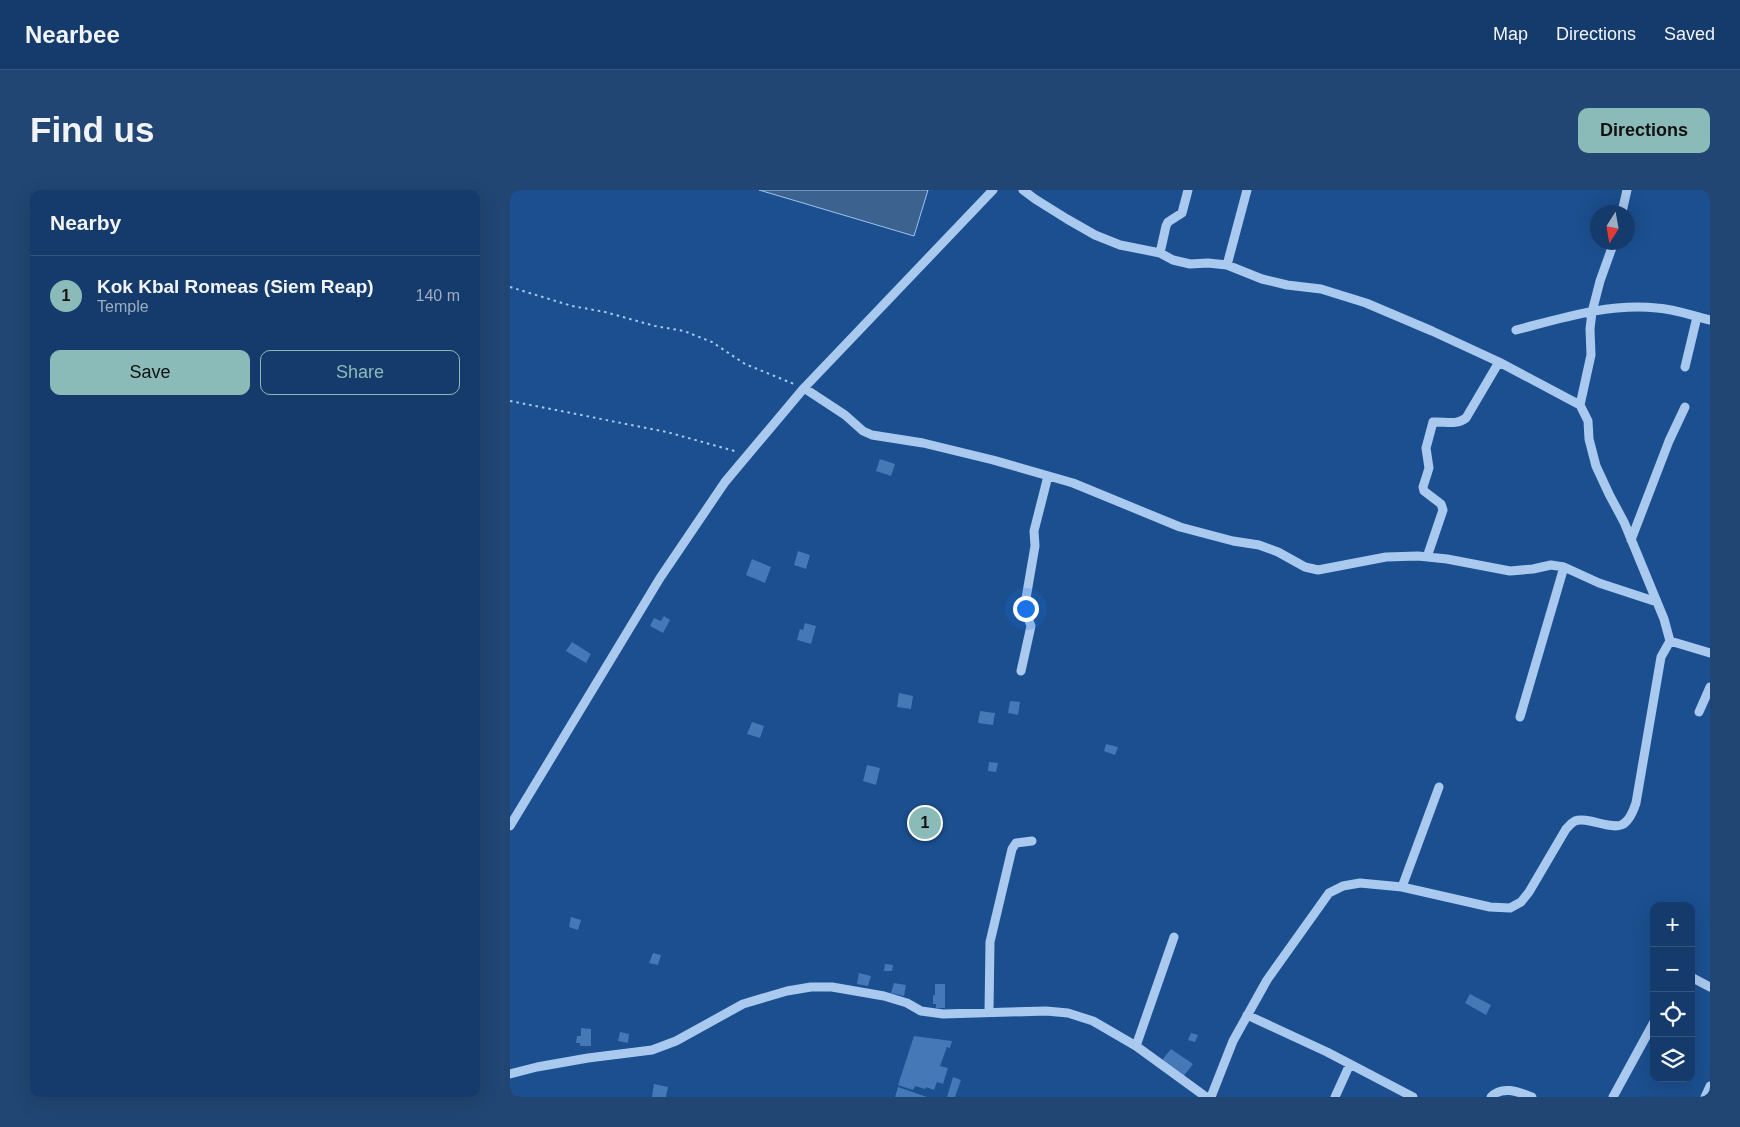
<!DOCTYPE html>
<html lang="en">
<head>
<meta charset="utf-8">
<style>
  body { margin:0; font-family:Helvetica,sans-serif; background:#214673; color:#f1f3f6 }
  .controls { position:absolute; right:15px; bottom:15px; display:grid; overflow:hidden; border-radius:10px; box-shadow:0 5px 20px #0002 }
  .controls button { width:45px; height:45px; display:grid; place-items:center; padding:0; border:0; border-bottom:1px solid #33557e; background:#143b6b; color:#f1f3f6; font:25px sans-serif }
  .compass { position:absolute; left:1080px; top:15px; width:45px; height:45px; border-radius:50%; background:#143b6b; box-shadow:0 5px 20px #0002; rotate:191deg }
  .you { position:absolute; left:515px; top:418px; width:18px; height:18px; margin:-12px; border:4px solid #fff; border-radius:50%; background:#1a73e8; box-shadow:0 0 0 8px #1a73e833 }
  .badge { display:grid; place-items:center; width:32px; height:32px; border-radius:50%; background:#8bbbb9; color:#111; font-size:16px; font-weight:700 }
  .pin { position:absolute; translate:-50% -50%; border:2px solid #fff; box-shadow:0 1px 5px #0006 }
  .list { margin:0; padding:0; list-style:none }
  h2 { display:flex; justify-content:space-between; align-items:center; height:65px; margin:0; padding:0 20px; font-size:21px }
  h2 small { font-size:16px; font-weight:400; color:#9dadc1 }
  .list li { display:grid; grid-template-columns:32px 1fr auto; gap:15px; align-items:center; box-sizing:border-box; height:80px; padding:0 20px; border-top:1px solid #33557e }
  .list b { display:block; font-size:19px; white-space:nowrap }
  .list p { margin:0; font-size:16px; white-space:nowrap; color:#9dadc1 }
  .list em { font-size:16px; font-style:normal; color:#9dadc1 }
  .actions { display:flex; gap:10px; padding:15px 20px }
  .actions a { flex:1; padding:11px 0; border:1px solid #8bbbb9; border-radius:10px; text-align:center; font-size:18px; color:#8bbbb9 }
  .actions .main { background:#8bbbb9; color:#111 }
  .icon { flex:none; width:28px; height:28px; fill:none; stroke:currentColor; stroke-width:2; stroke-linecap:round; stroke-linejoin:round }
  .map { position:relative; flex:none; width:1200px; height:907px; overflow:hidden; border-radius:10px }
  header { display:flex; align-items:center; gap:30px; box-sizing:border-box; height:70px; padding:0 25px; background:#143b6b; border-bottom:1px solid #33557e }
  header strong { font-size:24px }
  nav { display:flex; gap:28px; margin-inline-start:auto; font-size:18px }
  .intro { display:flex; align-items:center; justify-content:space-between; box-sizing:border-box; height:120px; padding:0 30px }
  h1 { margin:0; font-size:35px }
  .button { padding:12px 22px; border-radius:10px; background:#8bbbb9; color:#111; font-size:18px; font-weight:700 }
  main { display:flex; gap:30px; padding:0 30px }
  aside { flex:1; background:#143b6b; border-radius:10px; box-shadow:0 5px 20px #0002 }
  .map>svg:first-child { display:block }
</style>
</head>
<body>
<header>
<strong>Nearbee</strong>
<nav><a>Map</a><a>Directions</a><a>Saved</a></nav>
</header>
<div class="intro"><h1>Find us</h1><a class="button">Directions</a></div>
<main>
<aside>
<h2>Nearby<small></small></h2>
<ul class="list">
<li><span class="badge">1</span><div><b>Kok Kbal Romeas (Siem Reap)</b><p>Temple</p></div><em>140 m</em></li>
</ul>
<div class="actions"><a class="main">Save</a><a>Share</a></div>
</aside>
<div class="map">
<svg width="1200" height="907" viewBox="0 0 1200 907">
  <rect width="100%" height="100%" fill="#1b4f8f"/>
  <path fill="#3c6290" stroke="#9cc4f0" d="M249 0H418L404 46Z"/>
  <path fill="#4478b7" d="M370 269 385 274 381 286 366 281Z
    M288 361 300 365 296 379 284 375Z
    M242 369 261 377 255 393 236 385Z
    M154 426 160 430 153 443 140 436 144 428 151 431Z
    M295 433 306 436 301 454 287 450 290 439 293 440Z
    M62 452 81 464 76 473 56 461Z
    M389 503 403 506 401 519 387 517Z
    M500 511 510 512 508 525 498 523Z
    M470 521 485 523 483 535 468 533Z
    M242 532 254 536 250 548 237 544Z
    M596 554 608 557 605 565 594 561Z
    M479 572 488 573 486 582 478 581Z
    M357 575 370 578 366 595 353 591Z
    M61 727 71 730 68 740 59 737Z
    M143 763 151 765 148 775 139 773Z
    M375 774 383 775 382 781H374Z
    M349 783 361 786 358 796 347 794Z
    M384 793 396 795 394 806 381 803Z
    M425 794H435V818H426V814H423V805H425Z
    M960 804 981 815 976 825 955 813Z
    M71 838 81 839V856H70V853H66L67 846H71Z
    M110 842 119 844 118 853 108 851Z
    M681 843 688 845 685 852 678 850Z
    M404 846 442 851 440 858 437 857 430 876 438 878 433 894 427 892 424 900 416 897 415 899 405 896 403 900 388 895Z
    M661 859 683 874 673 887 652 870Z
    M443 887 451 890 445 907H437Z
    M144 894 158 897 156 907H142Z
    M388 897 417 907H385Z"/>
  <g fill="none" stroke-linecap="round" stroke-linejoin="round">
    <path stroke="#a9c9ee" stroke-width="2" stroke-dasharray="2.5 4" stroke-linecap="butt" d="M0 97 62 116 95 122 145 136 174 141 202 152 235 174 284 194
      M0 211 157 242 228 262"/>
    <path stroke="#a9c9ee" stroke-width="9" d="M513 0 525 9 557 29 585 45 610 55 650 63 663 70 680 74 698 73 717 75 752 89 777 95 811 99 856 113 922 141 989 172 1070 215 1078 231 1079 249 1086 276 1099 304 1114 332 1154 429 1160 451 1151 467 1126 613C1116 643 1107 637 1080 631 1075 630 1070 629 1065 631 1061 633 1059 636 1056 639L1019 702 1011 712 1000 718 980 717 892 697 850 693 833 696 819 703 757 790 723 851 701 907
      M1112 22 1117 0
      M650 63 656 36 658 32 672 23 678 0
      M717 75 737 0
      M1006 140C1052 128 1099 113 1147 118 1165 119 1183 126 1200 130
      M1175 177 1187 127
      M294 198 335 225 353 241 362 245 413 253 483 270 563 293 670 337 723 351 749 355 768 362 795 377 808 380 876 367 908 366 937 369 1000 381 1023 379 1041 375 1054 377 1089 393 1147 412
      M1070 215 1081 165 1080 139 1082 122 1090 91 1104 52
      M1121 350 1159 251 1175 217
      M917 367 933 320 931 314 914 301 913 297 919 278 916 258 923 232C935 231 945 236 956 228L989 172
      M1160 451 1200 463
      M511 481 521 436 515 420V414L525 356 524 341 538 286
      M1189 522 1200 497
      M1010 527 1054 377
      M0 636 150 388 215 292 294 198 483 0
      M892 697 929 597
      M1181 787 1200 797
      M479 822 480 752 502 659 506 653 522 651
      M737 825 817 862 903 907
      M626 856 664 747
      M0 884 27 877 78 868 142 860 166 851 233 814 277 801 301 797H322L374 806 397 813 411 821 433 824 536 821 558 823 583 831 626 856 696 907
      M825 907 840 874
      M981 907C992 895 1009 902 1022 907
      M1103 907 1144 832
      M1195 907 1200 896"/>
  </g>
</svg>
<div class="controls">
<button>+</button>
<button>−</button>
<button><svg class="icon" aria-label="locate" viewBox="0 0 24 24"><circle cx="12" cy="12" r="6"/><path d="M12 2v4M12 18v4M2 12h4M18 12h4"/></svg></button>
<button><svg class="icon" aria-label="layers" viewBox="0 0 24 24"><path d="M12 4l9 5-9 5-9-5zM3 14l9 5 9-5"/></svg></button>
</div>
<svg class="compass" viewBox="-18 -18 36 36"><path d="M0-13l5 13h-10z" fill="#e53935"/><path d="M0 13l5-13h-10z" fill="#9dadc1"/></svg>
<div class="you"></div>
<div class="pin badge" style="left:415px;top:633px">1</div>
</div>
</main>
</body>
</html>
